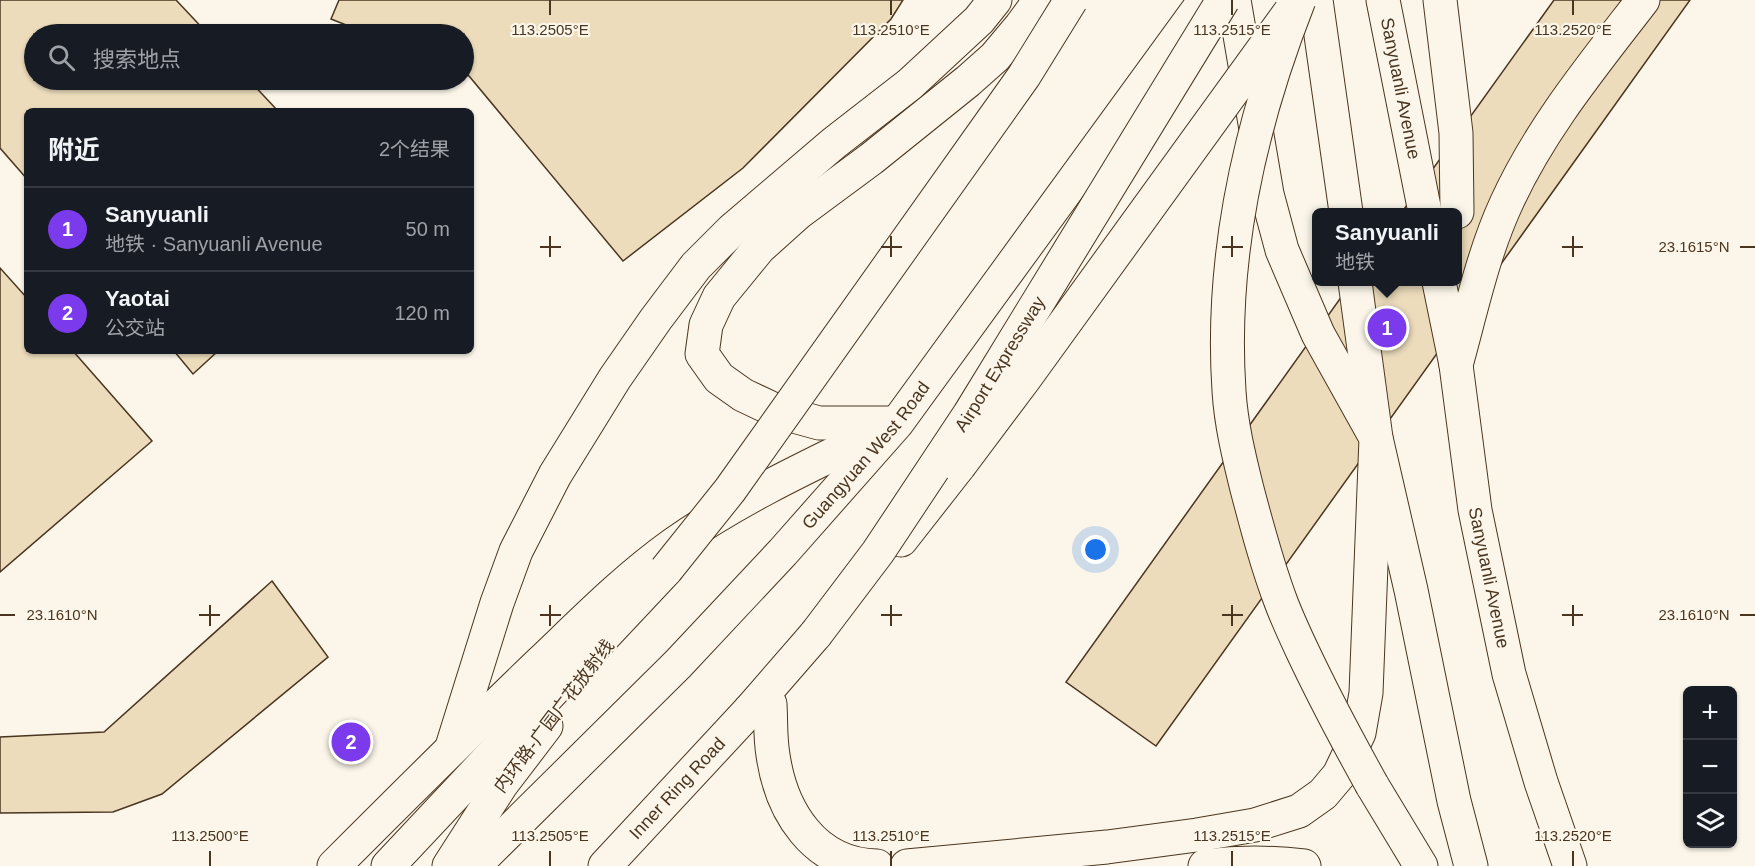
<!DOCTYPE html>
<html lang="zh">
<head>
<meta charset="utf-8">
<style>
  body { margin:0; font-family:Helvetica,"Noto Sans SC",sans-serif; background:#20242c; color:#f1f3f6 }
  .controls { position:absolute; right:18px; bottom:18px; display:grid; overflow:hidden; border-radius:9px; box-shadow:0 2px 4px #0004 }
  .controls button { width:54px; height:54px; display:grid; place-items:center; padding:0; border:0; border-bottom:2px solid #363941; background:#171b24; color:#f1f3f6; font:30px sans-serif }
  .you { position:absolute; left:1096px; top:550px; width:21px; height:21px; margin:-15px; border:4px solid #fff; border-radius:50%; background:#1a73e8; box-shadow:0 0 0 9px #1a73e833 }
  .badge { display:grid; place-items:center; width:39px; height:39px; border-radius:50%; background:#7c3aed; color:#fff; font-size:20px; font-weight:700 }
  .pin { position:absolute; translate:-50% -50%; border:3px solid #fff; box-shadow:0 2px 6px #0006 }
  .popup { position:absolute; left:1312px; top:208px; width:150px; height:78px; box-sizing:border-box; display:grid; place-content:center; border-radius:9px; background:#171b24; filter:drop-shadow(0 2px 4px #0005); font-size:20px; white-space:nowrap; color:#9ea1a6 }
  .popup b { font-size:22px; color:#f1f3f6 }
  .popup::after { content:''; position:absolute; left:50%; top:100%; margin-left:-12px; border:12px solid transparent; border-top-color:#171b24 }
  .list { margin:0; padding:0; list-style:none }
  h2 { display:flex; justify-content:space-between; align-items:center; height:78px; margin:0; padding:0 24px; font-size:26px }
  h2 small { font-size:20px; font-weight:400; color:#9ea1a6 }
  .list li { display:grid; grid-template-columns:39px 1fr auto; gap:18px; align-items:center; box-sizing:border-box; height:84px; padding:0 24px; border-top:2px solid #363941 }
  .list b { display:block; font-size:22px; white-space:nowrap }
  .list p { margin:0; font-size:20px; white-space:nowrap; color:#9ea1a6 }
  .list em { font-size:20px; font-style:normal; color:#9ea1a6 }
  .icon { flex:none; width:33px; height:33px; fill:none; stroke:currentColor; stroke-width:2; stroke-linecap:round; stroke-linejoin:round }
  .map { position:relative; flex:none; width:1755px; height:866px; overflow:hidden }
  .search { position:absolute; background:#171b24; box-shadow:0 2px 4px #0004; left:24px; top:24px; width:450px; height:66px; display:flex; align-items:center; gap:15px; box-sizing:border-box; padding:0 21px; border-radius:33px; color:#9ea1a6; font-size:22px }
  .panel { position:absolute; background:#171b24; box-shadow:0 2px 4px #0004; left:24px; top:108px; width:450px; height:246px; border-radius:9px }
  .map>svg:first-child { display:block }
</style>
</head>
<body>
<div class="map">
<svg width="1755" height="866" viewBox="0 0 1755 866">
  <rect width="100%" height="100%" fill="#fbf6e9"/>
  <path fill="#ecdcbc" stroke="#4a3520" stroke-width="1.5" d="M0 0H176L208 34H34V80H249L278 111H27V179L0 148Z
    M339 0H903L891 19 743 168 623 261 469 76 464 74V34H369L331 19Z
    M1554 0H1690L1156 746 1066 682 1352 282H1458V212H1402Z
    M0 268 27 298V351H73L152 441 0 572Z
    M174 351H218L193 374Z
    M272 581 328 657 162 794 113 812 0 813V737L104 732Z"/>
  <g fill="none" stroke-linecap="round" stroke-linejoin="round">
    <defs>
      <g id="secondary">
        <path d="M1316 0 1346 212"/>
        <path id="s1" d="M1383 0 1425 212"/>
        <path d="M1355 282 1376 438 1411 590 1454 801 1471 866"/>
        <path id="s2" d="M1439 282 1456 365 1475 510 1509 674 1541 782 1570 866"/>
      </g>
      <g id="primary">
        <path d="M1440 0 1456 133 1457 212"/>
        <path d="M1456 365C1471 311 1483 254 1506 204 1540 129 1593 65 1643 0"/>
        <path d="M890 423H819L779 412 743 395 719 378 702 354 706 325 719 297 759 248 798 213 871 159 968 81 995 57 1021 26 1040 0"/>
        <path d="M901 540 959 466"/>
        <path d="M770 704C771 720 770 738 773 755 781 811 814 865 877 866"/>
        <path d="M452 747 497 603 516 551 555 475 615 378 656 319 696 266 732 230 834 143 910 84 979 20 995 0"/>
        <path d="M334 866C403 797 471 729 541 662 584 621 625 579 674 544 739 498 813 464 885 429"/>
        <path id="s3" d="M474 866 678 664 783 552 897 423 1205 0"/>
        <path d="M907 866 1107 847 1197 835 1255 825 1299 811 1323 794 1339 775 1359 733 1366 693 1376 438 1318 334 1282 250 1267 194 1234 0"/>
        <path d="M1205 866C1239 862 1270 862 1304 866"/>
      </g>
      <g id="trunk">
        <path d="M388 866 666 570"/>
        <path d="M449 866 501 785 546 726"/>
        <path id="s4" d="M605 866 750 710"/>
      </g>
      <path id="motorway" d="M750 710 816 634
        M1372 785 1421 866"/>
    </defs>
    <use href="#secondary" stroke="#4a3520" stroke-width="35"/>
    <use href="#primary" stroke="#4a3520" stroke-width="35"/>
    <use href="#trunk" stroke="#4a3520" stroke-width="35"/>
    <use href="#motorway" stroke="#4a3520" stroke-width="35"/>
    <use href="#secondary" stroke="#fbf6e9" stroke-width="33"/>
    <use href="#primary" stroke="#fbf6e9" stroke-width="33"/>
    <use href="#trunk" stroke="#fbf6e9" stroke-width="33"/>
    <use href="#motorway" stroke="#fbf6e9" stroke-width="33"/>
    <defs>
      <path id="primary-bridge" d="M959 466 1025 378 1290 12"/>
      <g id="motorway-bridge">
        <path d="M1299 0C1250 124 1220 257 1229 391 1231 424 1239 457 1247 489 1257 527 1267 565 1281 602 1287 618 1294 633 1301 648 1323 695 1347 740 1372 785"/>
        <path d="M666 570 730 490 1024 76 1071 0"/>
        <path id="s5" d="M816 634 878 552 969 415 1223 0"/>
      </g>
    </defs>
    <use href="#primary-bridge" stroke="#4a3520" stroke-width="35" stroke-linecap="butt"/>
    <use href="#motorway-bridge" stroke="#4a3520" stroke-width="35" stroke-linecap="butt"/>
    <use href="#primary-bridge" stroke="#fbf6e9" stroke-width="33"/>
    <use href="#motorway-bridge" stroke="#fbf6e9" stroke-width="33"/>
  </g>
  <path fill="none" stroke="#4a3520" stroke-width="2" d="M550 0V15M891 0V15M1232 0V15M1573 0V15M550 236V257M891 236V257M1232 236V257M1573 236V257M540 247H561M881 247H902M1222 247H1243M1562 247H1583M1740 247H1755M210 605V626M550 605V626M891 605V626M1232 605V626M1573 605V626M0 615H15M199 615H220M540 615H561M881 615H902M1222 615H1243M1562 615H1583M1740 615H1755M210 851V866M550 851V866M891 851V866M1232 851V866M1573 851V866"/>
  <g text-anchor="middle" stroke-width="4.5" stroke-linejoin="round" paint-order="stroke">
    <g font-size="18" fill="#4a3520" stroke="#fbf6e9">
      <text dy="6" stroke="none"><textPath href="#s1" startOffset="90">Sanyuanli Avenue</textPath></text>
      <text dy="6" stroke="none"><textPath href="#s5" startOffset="327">Airport Expressway</textPath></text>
      <text dy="6" stroke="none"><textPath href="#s3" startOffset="568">Guangyuan West Road</textPath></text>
      <text dy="6" stroke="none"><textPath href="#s2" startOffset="300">Sanyuanli Avenue</textPath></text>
      <text transform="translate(554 716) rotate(-53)" y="6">内环路-广园广花放射线</text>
      <text dy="6" stroke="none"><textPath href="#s4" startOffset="106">Inner Ring Road</textPath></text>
    </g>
  </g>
  <g font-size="15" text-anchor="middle" fill="#4a3520" stroke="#fbf6e9" stroke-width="4.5" stroke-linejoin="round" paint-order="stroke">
    <text x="550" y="35">113.2505°E</text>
    <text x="891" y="35">113.2510°E</text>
    <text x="1232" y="35">113.2515°E</text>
    <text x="1573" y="35">113.2520°E</text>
    <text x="1694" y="252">23.1615°N</text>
    <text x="62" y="620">23.1610°N</text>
    <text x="1694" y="620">23.1610°N</text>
    <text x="210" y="841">113.2500°E</text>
    <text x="550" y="841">113.2505°E</text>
    <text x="891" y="841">113.2510°E</text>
    <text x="1232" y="841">113.2515°E</text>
    <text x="1573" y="841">113.2520°E</text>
  </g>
</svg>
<div class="controls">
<button>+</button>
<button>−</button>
<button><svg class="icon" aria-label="layers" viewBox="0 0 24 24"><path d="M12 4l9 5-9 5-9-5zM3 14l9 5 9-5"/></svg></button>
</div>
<div class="you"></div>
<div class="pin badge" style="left:1387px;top:328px">1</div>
<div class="popup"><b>Sanyuanli</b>地铁</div>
<div class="pin badge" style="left:351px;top:742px">2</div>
<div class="search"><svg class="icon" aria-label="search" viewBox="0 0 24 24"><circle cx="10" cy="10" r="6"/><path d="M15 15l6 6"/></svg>搜索地点</div>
<section class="panel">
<h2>附近<small>2个结果</small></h2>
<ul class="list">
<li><span class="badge">1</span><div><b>Sanyuanli</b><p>地铁 · Sanyuanli Avenue</p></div><em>50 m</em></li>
<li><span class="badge">2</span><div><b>Yaotai</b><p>公交站</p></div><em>120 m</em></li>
</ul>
</section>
</div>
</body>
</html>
